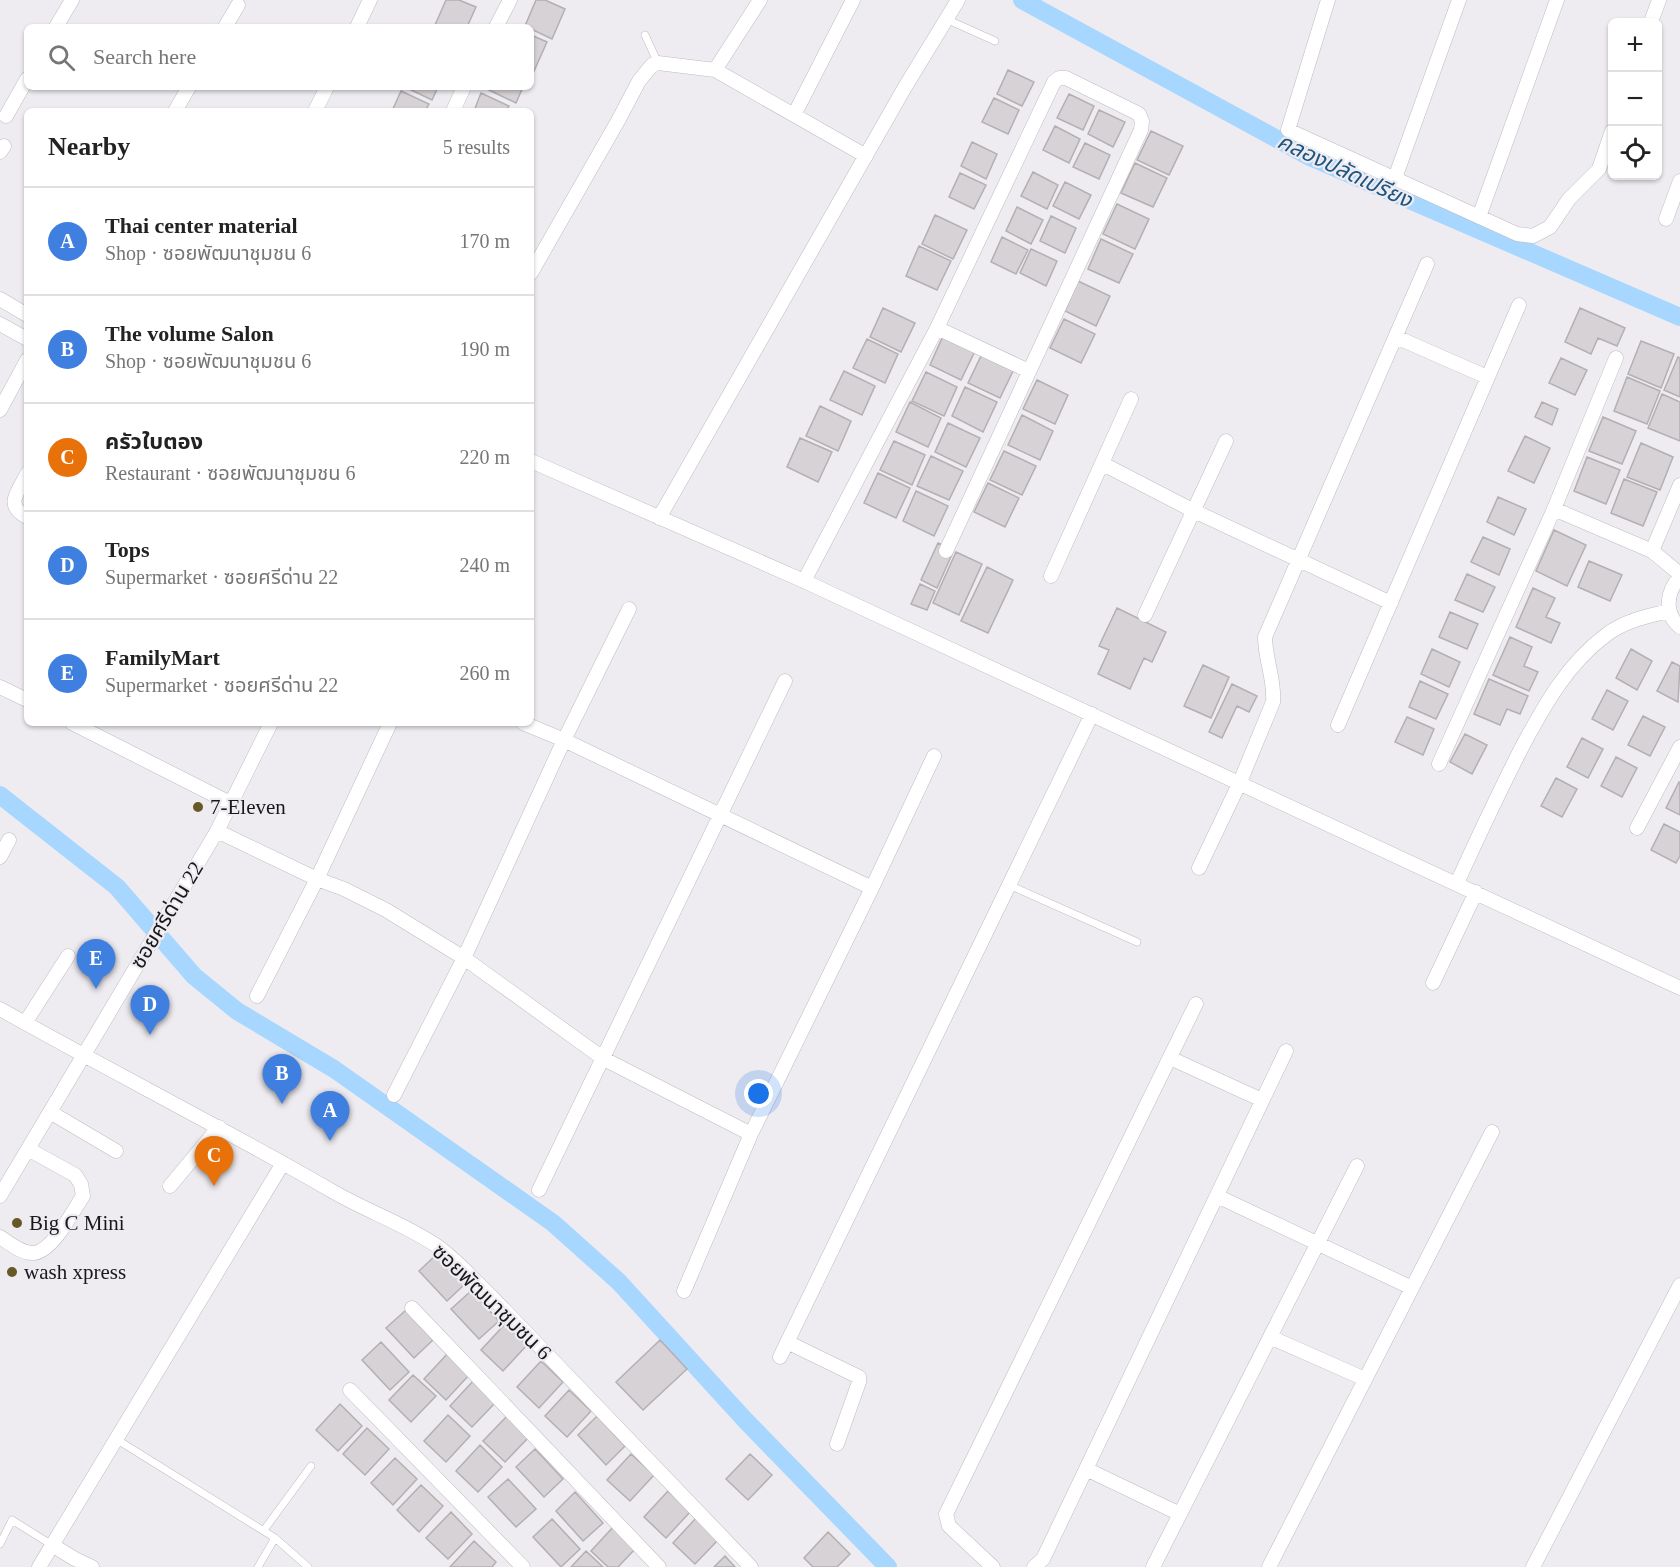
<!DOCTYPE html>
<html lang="en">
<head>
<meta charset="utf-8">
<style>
  body { margin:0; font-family:"Times New Roman","Noto Sans Thai",serif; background:#f2f2f2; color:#222 }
  .controls { position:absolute; right:18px; top:18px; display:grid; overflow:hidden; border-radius:9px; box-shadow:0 2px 4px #0004 }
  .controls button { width:54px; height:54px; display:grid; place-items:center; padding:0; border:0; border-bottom:2px solid #e0e0e0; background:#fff; color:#222; font:30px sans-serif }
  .you { position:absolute; left:759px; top:1094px; width:21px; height:21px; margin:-15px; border:4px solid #fff; border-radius:50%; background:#1a73e8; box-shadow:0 0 0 9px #1a73e833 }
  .badge { display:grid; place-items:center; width:39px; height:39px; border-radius:50%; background:#675926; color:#fff; font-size:20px; font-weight:700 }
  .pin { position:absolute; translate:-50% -50px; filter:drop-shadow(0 2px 3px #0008) }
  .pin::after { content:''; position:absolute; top:32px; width:21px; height:18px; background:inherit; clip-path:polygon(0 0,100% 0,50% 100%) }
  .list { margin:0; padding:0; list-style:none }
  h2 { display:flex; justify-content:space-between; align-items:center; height:78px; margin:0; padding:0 24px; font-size:26px }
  h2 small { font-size:20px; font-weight:400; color:#767676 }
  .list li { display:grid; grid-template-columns:39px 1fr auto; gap:18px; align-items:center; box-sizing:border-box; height:108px; padding:0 24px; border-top:2px solid #e0e0e0 }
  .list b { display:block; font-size:22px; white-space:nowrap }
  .list p { margin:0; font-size:20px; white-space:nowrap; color:#767676 }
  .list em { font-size:20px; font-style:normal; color:#767676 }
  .icon { flex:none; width:33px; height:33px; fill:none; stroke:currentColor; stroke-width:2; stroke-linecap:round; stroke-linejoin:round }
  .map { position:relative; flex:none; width:1680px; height:1567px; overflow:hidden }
  .search { position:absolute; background:#fff; box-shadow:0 2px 4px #0004; left:24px; top:24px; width:510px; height:66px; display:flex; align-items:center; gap:15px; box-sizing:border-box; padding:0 21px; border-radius:9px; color:#767676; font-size:22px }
  .panel { position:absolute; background:#fff; box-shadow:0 2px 4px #0004; left:24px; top:108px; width:510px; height:618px; border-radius:9px }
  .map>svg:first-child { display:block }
</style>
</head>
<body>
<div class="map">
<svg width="1680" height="1567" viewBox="0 0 1680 1567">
  <rect width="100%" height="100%" fill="#eeecf1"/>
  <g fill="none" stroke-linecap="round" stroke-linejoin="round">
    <path stroke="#a7d6ff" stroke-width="18" d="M1022 0 1310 157 1680 317
      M0 795 117 887 194 976 237 1011 334 1069 553 1223 619 1282 745 1420 888 1567"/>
  </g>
  <path fill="#d6d2d5" stroke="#b3afb2" stroke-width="1.5" d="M446 0H459L476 7 467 27H440L435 25Z
    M536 0H545L565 9 552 39 531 29V27L525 26Z
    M531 35 547 42 534 71 531 70Z
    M1008 70 1034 82 1022 106 997 94Z
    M405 87H438L432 100Z
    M490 87H523L516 103 489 90Z
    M401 91 429 104 425 111H392Z
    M481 93 509 106 506 111H474Z
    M1069 94 1094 106 1083 130 1057 118Z
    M994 98 1019 110 1008 134 982 122Z
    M1099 110 1125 122 1113 147 1088 134Z
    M1055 126 1080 139 1069 163 1043 150Z
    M1151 131 1183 146 1169 175 1137 160Z
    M972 142 997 154 986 179 961 166Z
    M1085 143 1110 155 1099 179 1073 167Z
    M1135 163 1167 178 1153 207 1121 193Z
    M1033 172 1058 185 1047 209 1021 196Z
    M960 173 986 185 974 209 949 197Z
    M1065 182 1091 195 1079 219 1053 206Z
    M1117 204 1149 219 1135 249 1103 234Z
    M1017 207 1043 220 1031 244 1006 231Z
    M935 215 967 230 953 259 922 244Z
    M1051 216 1076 228 1065 253 1040 241Z
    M1002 237 1028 250 1016 274 991 262Z
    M1101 239 1133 254 1119 283 1088 269Z
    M919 246 951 261 937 290 906 276Z
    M1031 249 1057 261 1046 286 1020 273Z
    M1078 281 1110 296 1096 326 1065 311Z
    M883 308 915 323 901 352 870 337Z
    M1580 308 1625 328 1617 346 1598 338 1591 354 1565 342Z
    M1064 319 1095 334 1081 363 1050 348Z
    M943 336 975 351 961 380 930 365Z
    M867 339 898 354 885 383 853 368Z
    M1641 341 1674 354 1661 388 1628 374Z
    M982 354 1014 369 1000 398 968 383Z
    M1678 357 1680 358V397L1664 390Z
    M1561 358 1587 370 1575 395 1549 383Z
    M844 371 875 386 862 415 830 400Z
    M926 372 957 387 944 416 912 401Z
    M1627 377 1660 391 1647 424 1614 411Z
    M1037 380 1068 395 1055 424 1023 409Z
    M965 387 997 402 983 432 952 416Z
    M1662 394 1680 402V441L1648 428Z
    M910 402 941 418 928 447 896 432Z
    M1542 402 1558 409 1552 425 1535 417Z
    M820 406 851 421 838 451 806 436Z
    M1022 415 1053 431 1040 460 1008 445Z
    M1603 417 1636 431 1622 464 1589 451Z
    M948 423 980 438 966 467 935 452Z
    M1525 436 1550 448 1534 483 1508 471Z
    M800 438 832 452 818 482 787 467Z
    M894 441 925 455 912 485 880 470Z
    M1641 443 1673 457 1660 490 1627 477Z
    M1004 451 1036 466 1022 495 990 480Z
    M931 456 963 471 949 500 917 486Z
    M1587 457 1620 470 1606 504 1574 491Z
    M878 473 910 488 896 518 864 503Z
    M1624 479 1657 492 1643 526 1611 513Z
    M988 483 1019 498 1005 527 974 512Z
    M916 491 948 506 934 536 903 521Z
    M1498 497 1526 509 1514 535 1487 522Z
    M1554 530 1586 545 1567 586 1536 571Z
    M1483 537 1510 549 1499 575 1471 562Z
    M938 543 954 550 937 588 921 580Z
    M956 552 982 564 959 615 933 603Z
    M1589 561 1622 575 1610 601 1578 587Z
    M987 567 1013 580 988 633 961 621Z
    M1467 574 1495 587 1483 612 1455 600Z
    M920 584 935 591 927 610 911 604Z
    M1533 588 1555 598 1546 617 1560 623 1551 643 1516 627Z
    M1117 608 1166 632 1152 662 1144 658 1130 689 1098 674 1109 650 1099 646Z
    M1450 612 1478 624 1467 649 1439 637Z
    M1510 637 1532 647 1524 666 1538 672 1529 691 1493 675Z
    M1432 649 1460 662 1449 687 1421 674Z
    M1631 649 1652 661 1637 690 1616 678Z
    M1672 662 1680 666 1678 702 1657 691Z
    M1203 665 1229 677 1211 718 1184 706Z
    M1489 679 1528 696 1520 714 1507 709 1500 725 1474 714Z
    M1420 681 1448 694 1436 719 1409 707Z
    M1232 684 1257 696 1249 712 1237 706 1222 738 1209 732Z
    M1607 690 1628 701 1613 730 1592 719Z
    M1643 716 1665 727 1650 756 1628 745Z
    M1407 717 1434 729 1423 755 1395 742Z
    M1465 734 1487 745 1472 774 1450 762Z
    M1582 738 1603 749 1588 778 1567 767Z
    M1616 757 1637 768 1622 797 1601 786Z
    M1556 778 1577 789 1562 817 1541 806Z
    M1679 782 1680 783V815L1666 808Z
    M1664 824 1680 832V856L1676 863 1651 850Z
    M438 1253 466 1283 447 1301 419 1271Z
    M471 1291 499 1321 479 1339 451 1309Z
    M406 1310 433 1340 414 1358 386 1328Z
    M505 1324 527 1345 503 1371 481 1350Z
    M660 1340 687 1369 643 1410 616 1382Z
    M381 1342 409 1372 390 1390 362 1360Z
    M448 1353 470 1374 446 1400 424 1379Z
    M541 1361 563 1382 539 1408 517 1387Z
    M413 1375 436 1396 411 1422 389 1400Z
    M474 1380 496 1402 472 1427 450 1406Z
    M569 1390 591 1411 567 1437 545 1416Z
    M340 1404 362 1426 338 1451 316 1430Z
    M448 1415 470 1436 446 1462 424 1441Z
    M507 1416 529 1437 505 1462 483 1441Z
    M597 1416 625 1446 606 1465 578 1435Z
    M367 1428 389 1449 365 1475 343 1454Z
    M480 1445 502 1467 478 1492 456 1471Z
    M535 1449 563 1479 544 1497 516 1467Z
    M631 1454 654 1475 630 1501 607 1480Z
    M750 1454 772 1475 748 1500 726 1479Z
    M395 1458 417 1479 393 1505 371 1483Z
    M508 1479 536 1509 516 1527 488 1497Z
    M421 1485 443 1506 419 1532 397 1510Z
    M668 1491 690 1512 666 1538 644 1517Z
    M575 1492 603 1523 583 1541 556 1511Z
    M451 1512 472 1534 448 1559 426 1538Z
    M697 1517 719 1539 695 1564 673 1543Z
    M552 1519 580 1549 561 1567 533 1537Z
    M615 1525 637 1547 618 1567H608L591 1551Z
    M828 1532 850 1554 837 1567H813L804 1558Z
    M474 1541 496 1562 492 1567H450Z
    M586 1551 603 1567H571Z
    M725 1556 735 1567H714Z"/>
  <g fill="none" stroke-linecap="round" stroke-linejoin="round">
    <defs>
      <path id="service" d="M946 19 995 41
        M645 35 658 63
        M1009 885 1137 942
        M116 1439 275 1538 308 1567
        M264 1530 311 1466
        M0 1544 12 1520 52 1545
        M258 1567 275 1538"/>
      <path id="minor" d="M1328 0 1288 130 1517 234 1533 236 1550 227 1569 199 1599 169 1612 131
        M1651 22 1659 0
        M56 27 72 0
        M225 27 238 5
        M357 27 370 0
        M496 27 510 0
        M715 70 866 156
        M175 111 189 87
        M315 111 327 87
        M453 111 464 87
        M794 115 853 0
        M6 116 27 79
        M0 152 4 146
        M1395 178 1459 0
        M1479 217 1557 0
        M1666 219 1680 181
        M531 273 619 119 639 81 652 65 658 63 715 70 760 0
        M0 299 27 315
        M0 324 27 339
        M937 328 1029 371
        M1396 337 1487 377
        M0 410 27 360
        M531 461 804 581 1680 988
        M1103 464 1194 511 1391 603
        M27 474C18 492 4 505 27 517
        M1554 509 1652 551 1680 574
        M659 518 905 87 958 0
        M1652 551 1680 485
        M1051 576 1131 399
        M1680 577C1667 591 1663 613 1680 627
        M804 581 937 328 1054 82 1059 78H1066L1139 114 1142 121 1141 130 946 551
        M1145 615 1226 441
        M0 687 27 700
        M72 723 230 803
        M523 723 564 740 872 888
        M1338 725 1519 305
        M1439 764 1554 509 1616 358
        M1637 828 1680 747
        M217 831 317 879 344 889 386 910 464 958 604 1059 751 1134
        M0 857 9 840
        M1199 868 1240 782 1273 702C1275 680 1265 659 1265 637L1427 264
        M1457 883C1478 837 1499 792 1522 747 1544 706 1567 664 1606 635 1624 621 1647 616 1669 611
        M1433 983 1476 892
        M257 996 317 879 390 723
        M0 1009C110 1071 223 1128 332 1191 366 1211 405 1224 437 1246 457 1260 473 1279 491 1296L751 1567
        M25 1023 68 956
        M1170 1058 1262 1100
        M394 1095 464 958 564 740 629 609
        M50 1112 116 1151
        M170 1186 219 1127
        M539 1190 785 681
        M0 1196 217 831 271 723
        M1217 1196 1412 1288
        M0 1237C9 1243 22 1254 34 1253 53 1251 73 1211 83 1196L81 1184 75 1175 28 1149
        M684 1291 751 1134 872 888 934 756
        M412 1308 659 1567
        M1270 1337 1365 1379
        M787 1342 859 1377V1382L837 1444
        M780 1357 1092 714
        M350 1390 523 1567
        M1086 1469 1180 1514
        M52 1545 75 1559 92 1567
        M39 1567 283 1163
        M993 1567 949 1526 946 1514 1196 1004
        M1034 1567 1043 1559 1286 1051
        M1153 1567 1357 1166
        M1269 1567 1492 1132
        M1533 1567 1680 1285"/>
    </defs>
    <use href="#service" stroke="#bebcc1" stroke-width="8"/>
    <use href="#minor" stroke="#bebcc1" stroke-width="15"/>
    <use href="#service" stroke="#fff" stroke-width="7"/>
    <use href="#minor" stroke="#fff" stroke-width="14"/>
  </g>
  <g fill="#675926" stroke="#eeecf1" stroke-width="2">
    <circle cx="198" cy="807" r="6"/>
    <circle cx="17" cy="1223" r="6"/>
    <circle cx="12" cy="1272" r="6"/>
  </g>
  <g text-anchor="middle" stroke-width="4.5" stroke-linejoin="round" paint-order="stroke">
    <g font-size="21" fill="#181719" stroke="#eeecf1" text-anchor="start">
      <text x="210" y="814">7-Eleven</text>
      <text x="29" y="1230">Big C Mini</text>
      <text x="24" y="1279">wash xpress</text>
    </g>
    <g font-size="21" fill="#181719" stroke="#eeecf1">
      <text transform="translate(167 915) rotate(-59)" y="7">ซอยศรีด่าน 22</text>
      <text transform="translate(492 1302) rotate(44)" y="7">ซอยพัฒนาชุมชน 6</text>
    </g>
    <g font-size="22" font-style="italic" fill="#1b5580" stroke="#eeecf1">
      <text transform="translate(1345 170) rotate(25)" y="8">คลองปลัดเปรียง</text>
    </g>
  </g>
</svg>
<div class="controls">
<button>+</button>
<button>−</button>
<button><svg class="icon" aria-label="locate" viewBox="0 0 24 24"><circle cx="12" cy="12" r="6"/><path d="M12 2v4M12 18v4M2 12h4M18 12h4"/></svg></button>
</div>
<div class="you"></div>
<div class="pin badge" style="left:330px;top:1141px;background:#3f7fe0">A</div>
<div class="pin badge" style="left:282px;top:1104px;background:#3f7fe0">B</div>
<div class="pin badge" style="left:214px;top:1186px;background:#e8710a">C</div>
<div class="pin badge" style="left:150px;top:1035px;background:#3f7fe0">D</div>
<div class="pin badge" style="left:96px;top:989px;background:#3f7fe0">E</div>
<div class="search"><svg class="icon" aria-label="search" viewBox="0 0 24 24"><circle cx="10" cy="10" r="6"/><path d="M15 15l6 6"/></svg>Search here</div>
<section class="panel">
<h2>Nearby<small>5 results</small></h2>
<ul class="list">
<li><span class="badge" style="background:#3f7fe0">A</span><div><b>Thai center material</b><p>Shop · ซอยพัฒนาชุมชน 6</p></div><em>170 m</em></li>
<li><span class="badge" style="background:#3f7fe0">B</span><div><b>The volume Salon</b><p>Shop · ซอยพัฒนาชุมชน 6</p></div><em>190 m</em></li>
<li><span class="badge" style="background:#e8710a">C</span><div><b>ครัวใบตอง</b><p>Restaurant · ซอยพัฒนาชุมชน 6</p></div><em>220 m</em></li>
<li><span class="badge" style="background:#3f7fe0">D</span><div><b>Tops</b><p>Supermarket · ซอยศรีด่าน 22</p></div><em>240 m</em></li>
<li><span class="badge" style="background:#3f7fe0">E</span><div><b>FamilyMart</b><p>Supermarket · ซอยศรีด่าน 22</p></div><em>260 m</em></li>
</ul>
</section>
</div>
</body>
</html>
